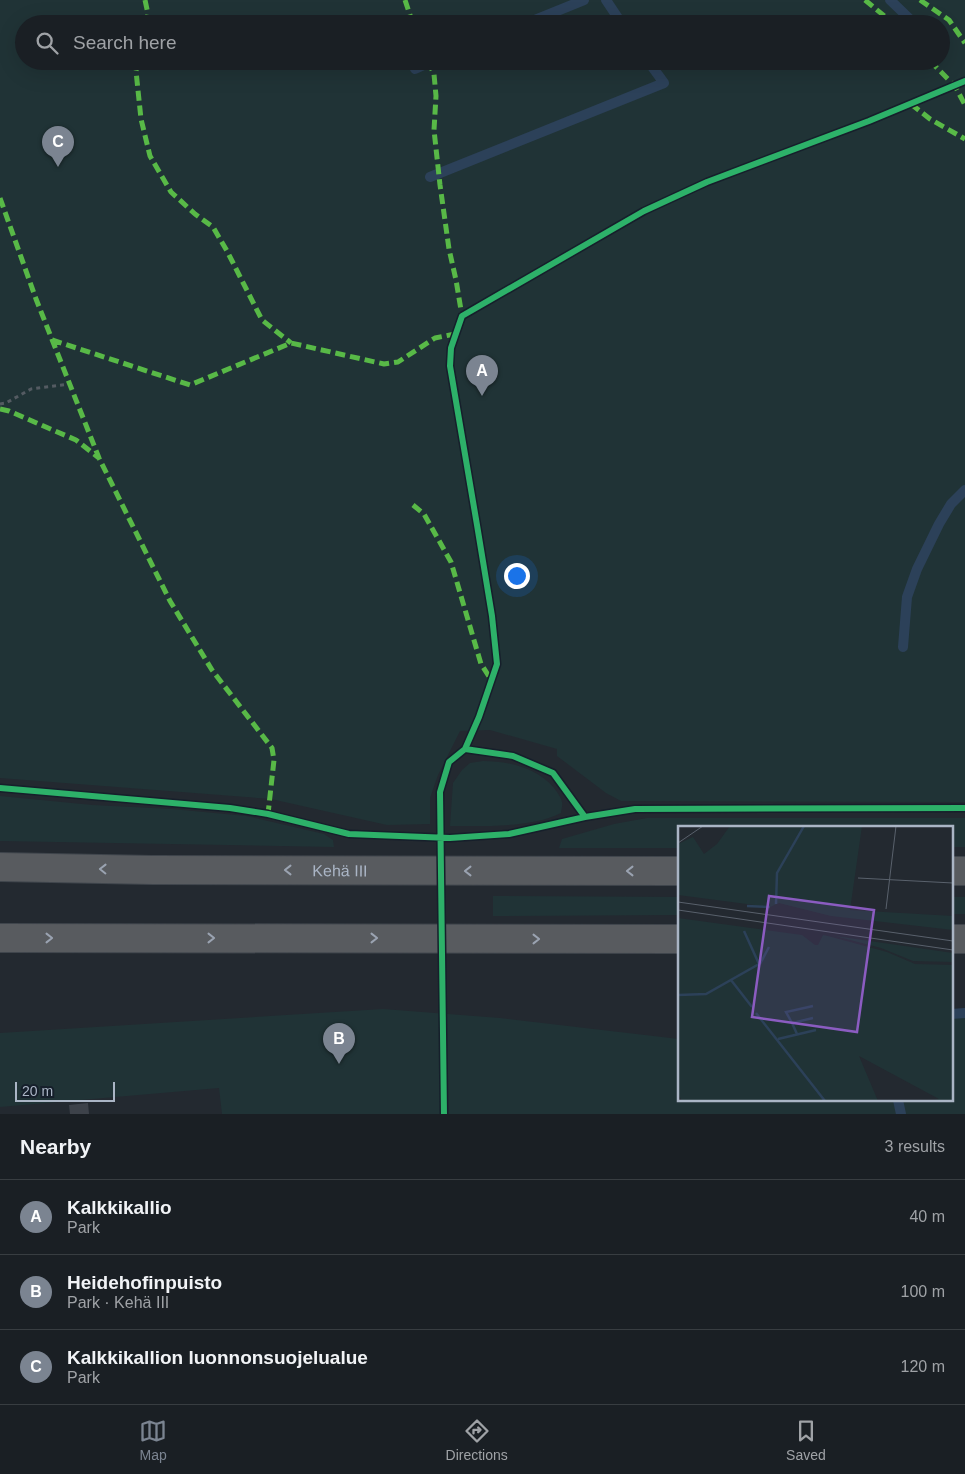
<!DOCTYPE html>
<html lang="en">
<head>
<meta charset="utf-8">
<style>
  body { margin:0; font-family:Helvetica,sans-serif; background:#23272c; color:#f1f3f6 }
  .scale { position:absolute; left:15px; bottom:12px; width:100px; box-sizing:border-box; padding-left:5px; border:2px solid #aab5c5; border-top:0; font-size:14px; line-height:18px; white-space:nowrap; color:#aab5c5; -webkit-text-stroke:4px #161f2b; paint-order:stroke }
  .you { position:absolute; left:516px; top:575px; width:18px; height:18px; margin:-12px; border:4px solid #fff; border-radius:50%; background:#1a73e8; box-shadow:0 0 0 8px #1a73e833 }
  .badge { display:grid; place-items:center; width:32px; height:32px; border-radius:50%; background:#7b8491; color:#fff; font-size:16px; font-weight:700 }
  .pin { position:absolute; translate:-50% -41px; filter:drop-shadow(0 1px 2px #0008) }
  .pin::after { content:''; position:absolute; top:26px; width:18px; height:15px; background:inherit; clip-path:polygon(0 0,100% 0,50% 100%) }
  .list { margin:0; padding:0; list-style:none }
  h2 { display:flex; justify-content:space-between; align-items:center; height:65px; margin:0; padding:0 20px; font-size:21px }
  h2 small { font-size:16px; font-weight:400; color:#9fa2a6 }
  .list li { display:grid; grid-template-columns:32px 1fr auto; gap:15px; align-items:center; box-sizing:border-box; height:75px; padding:0 20px; border-top:1px solid #383d41 }
  .list b { display:block; font-size:19px; white-space:nowrap }
  .list p { margin:0; font-size:16px; white-space:nowrap; color:#9fa2a6 }
  .list em { font-size:16px; font-style:normal; color:#9fa2a6 }
  .icon { flex:none; width:28px; height:28px; fill:none; stroke:currentColor; stroke-width:2; stroke-linecap:round; stroke-linejoin:round }
  .map { position:relative; flex:none; width:965px; height:1114px; overflow:hidden }
  .search { position:absolute; background:#1a1f24; box-shadow:0 5px 20px #0002; left:15px; right:15px; top:15px; height:55px; display:flex; align-items:center; gap:12px; box-sizing:border-box; padding:0 18px; border-radius:28px; color:#9fa2a6; font-size:19px }
  .sheet { height:290px; background:#1a1f24 }
  nav { display:flex; justify-content:space-around; align-items:center; box-sizing:border-box; height:70px; border-top:1px solid #383d41; background:#1a1f24; font-size:14px; color:#9fa2a6 }
  nav a { display:grid; justify-items:center; gap:2px }
  nav .on { color:#7b8491 }
  .map>svg:first-child { display:block }
</style>
</head>
<body>
<div class="map">
<svg width="965" height="1114" viewBox="0 0 965 1114">
  <rect width="100%" height="100%" fill="#232930"/>
  <path fill="#203336" fill-rule="evenodd" d="M0 0H965V802L621 801 606 793 557 756V749L490 730 460 731 438 775 430 798V824L387 825 271 799 0 778ZM24 24H941V61H24Z
    M483 761C509 761 537 768 554 788 557 792 561 797 562 802 563 805 561 810 561 813 532 828 482 826 450 826L453 783 462 770 470 763Z
    M0 796 92 805 172 809 246 816 324 834 333 840 334 847 0 841Z
    M647 818H965V847H951V828H679V848H559L562 839 614 824Z
    M493 896 679 897V915L493 916Z
    M951 897H965V914H951Z
    M383 1009 500 1018 679 1039V1100H951V1014H965V1114H222L219 1088 0 1107V1033Z"/>
  <g fill="none" stroke-linecap="round" stroke-linejoin="round">
    <path stroke="#2c4159" stroke-width="10" d="M606 0 622 24
      M890 0 915 24
      M525 24 584 0
      M415 69 433 61
      M430 177 664 83 648 61
      M903 647 907 597 917 569 939 524 951 504 965 490
      M951 1014 965 1013
      M898 1100 901 1114"/>
  </g>
  <path fill="#3d424a" d="M88 1103 89 1114H70L69 1105Z"/>
  <g fill="none" stroke-linecap="round" stroke-linejoin="round">
    <defs>
      <g id="highway">
        <path id="s1" d="M0 867 152 870 679 871"/>
        <path d="M951 871H965"/>
        <path d="M0 938 679 939"/>
        <path d="M951 939H965"/>
      </g>
    </defs>
    <use href="#highway" stroke="#3f454c" stroke-width="30"/>
    <path stroke="#545b62" stroke-width="3" stroke-dasharray="4 4" stroke-linecap="butt" d="M0 404 6 403 31 389 70 384"/>
    <use href="#highway" stroke="#585b5f" stroke-width="28"/>
    <path stroke="#58b947" stroke-width="5" stroke-dasharray="10 5" stroke-linecap="butt" d="M145 0 148 14 146 24
      M405 0 413 24
      M865 0 894 24
      M920 0 949 20 965 43
      M138 61 136 71 141 119 150 156 171 192 195 214 213 227 227 251 262 320 291 343
      M428 61 434 74 436 96 434 130 440 185 449 249 456 280 462 316
      M930 61 955 86 965 105
      M911 104 930 119 965 139
      M0 198 36 299 99 458 170 601 212 670 272 748 274 760 268 814
      M52 340 190 385 291 343 384 364 398 362 435 338 455 334
      M0 409 9 411 76 440 99 458
      M413 505 424 514 451 562 481 664 492 681"/>
    <defs>
      <path id="cycleway" d="M465 749 479 717 497 664 492 616 477 525 450 366 451 348 462 316 644 211 707 182 869 121 965 81
        M0 788 230 808 268 814 349 834 450 838 509 834 585 817
        M444 1114 440 792 449 762 465 749 513 756 553 773 585 817 635 809 965 808"/>
    </defs>
    <use href="#cycleway" stroke="#161f2b" stroke-width="9"/>
    <use href="#cycleway" stroke="#2db169" stroke-width="6"/>
  </g>
  <defs><path id="oneway-chevron" d="M-2-3.5L2.5 0L-2 3.5" fill="none" stroke-width="1.6" stroke-linecap="round" stroke-linejoin="round" transform="scale(1.25)"/></defs>
  <g stroke="#9aa3b1">
    <use href="#oneway-chevron" transform="translate(103 869) rotate(-179)"/>
    <use href="#oneway-chevron" transform="translate(288 870) rotate(-180)"/>
    <use href="#oneway-chevron" transform="translate(468 871) rotate(-180)"/>
    <use href="#oneway-chevron" transform="translate(630 871) rotate(-180)"/>
    <use href="#oneway-chevron" transform="translate(49 938)"/>
    <use href="#oneway-chevron" transform="translate(211 938)"/>
    <use href="#oneway-chevron" transform="translate(374 938)"/>
    <use href="#oneway-chevron" transform="translate(536 939)"/>
  </g>
  <g text-anchor="middle" stroke-width="4" stroke-linejoin="round" paint-order="stroke">
    <g font-size="16" fill="#aab5c5" stroke="#161f2b">
      <text dy="6" stroke="none"><textPath href="#s1" startOffset="340">Kehä III</textPath></text>
    </g>
  </g>
  <g transform="translate(678 826)">
    <rect width="275" height="275" fill="#232930"/>
    <path d="M52 0H184L172 84 275 90V104L153 90 101 77 92 81 0 69V18L15 11 26 28 39 18ZM0 92 124 109 137 119H140L145 109 150 110 209 126 237 138 275 139V275H251L261 273 181 230 200 275H4L0 268ZM157 110 275 127V136L235 135 203 122Z" fill="#203336"/>
    <path fill="none" stroke="#2c4159" stroke-width="2.5" d="M98 78 99 47 126 0M69 80 92 81M82 138 91 121M53 154 74 181M0 169 28 168 81 138 66 105M78 187 147 275M114 197 108 186 135 180M119 208 114 197 135 192M100 213 138 204"/>
    <path fill="none" stroke="#59616c" stroke-width="1" d="M0 17 25 0M180 52 275 57M0 76 275 115M208 83 218 0M0 84 275 124"/>
    <path fill="#8b5cc1" fill-opacity="0.15" stroke="#8b5cc1" stroke-width="2.5" d="M91 70 196 84 179 206 74 191Z"/>
    <rect width="275" height="275" fill="none" stroke="#aab5c5" stroke-width="2.5"/>
  </g>
</svg>
<div class="scale">20 m</div>
<div class="you"></div>
<div class="pin badge" style="left:482px;top:396px">A</div>
<div class="pin badge" style="left:339px;top:1064px">B</div>
<div class="pin badge" style="left:58px;top:167px">C</div>
<div class="search"><svg class="icon" aria-label="search" viewBox="0 0 24 24"><circle cx="10" cy="10" r="6"/><path d="M15 15l6 6"/></svg>Search here</div>
</div>
<section class="sheet">
<h2>Nearby<small>3 results</small></h2>
<ul class="list">
<li><span class="badge">A</span><div><b>Kalkkikallio</b><p>Park</p></div><em>40 m</em></li>
<li><span class="badge">B</span><div><b>Heidehofinpuisto</b><p>Park · Kehä III</p></div><em>100 m</em></li>
<li><span class="badge">C</span><div><b>Kalkkikallion luonnonsuojelualue</b><p>Park</p></div><em>120 m</em></li>
</ul>
</section>
<nav>
<a class="on"><svg class="icon" aria-label="map" viewBox="0 0 24 24"><path d="M3 6l6-2 6 2 6-2v14l-6 2-6-2-6 2zM9 4v14M15 6v14"/></svg>Map</a>
<a><svg class="icon" aria-label="directions" viewBox="0 0 24 24"><path d="M12 3l9 9-9 9-9-9zM9 14v-3h6M13 9l2 2-2 2"/></svg>Directions</a>
<a><svg class="icon" aria-label="saved" viewBox="0 0 24 24"><path d="M7 4h10v16l-5-4-5 4z"/></svg>Saved</a>
</nav>
</body>
</html>
